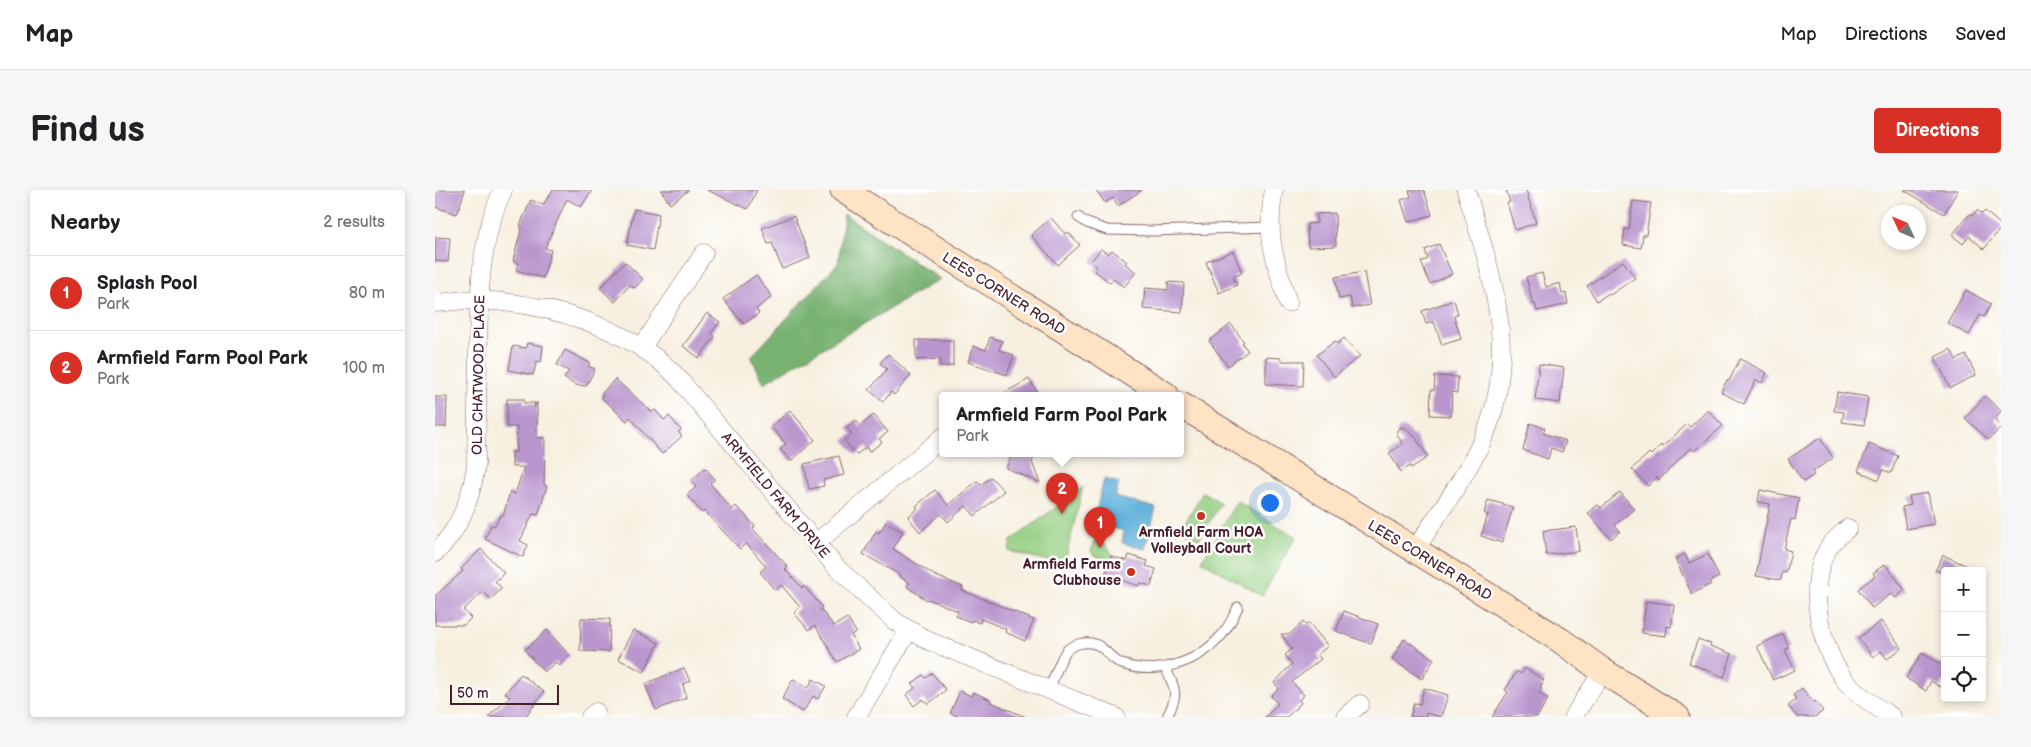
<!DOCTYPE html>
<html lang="en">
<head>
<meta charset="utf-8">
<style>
  body { margin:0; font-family:"Balsamiq Sans",sans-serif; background:#f6f6f6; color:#202124 }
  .controls { position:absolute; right:15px; bottom:15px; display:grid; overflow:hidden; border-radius:5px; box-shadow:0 2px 8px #0003 }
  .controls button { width:45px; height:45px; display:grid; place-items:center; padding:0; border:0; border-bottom:1px solid #e0e0e0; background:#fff; color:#202124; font:25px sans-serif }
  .compass { position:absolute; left:1446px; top:15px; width:45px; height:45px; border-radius:50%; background:#fff; box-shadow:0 2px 8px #0003; rotate:314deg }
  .scale { position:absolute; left:15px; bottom:12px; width:109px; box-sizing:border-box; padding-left:5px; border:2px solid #4a1f2b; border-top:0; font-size:14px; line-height:18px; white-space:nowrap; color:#4a1f2b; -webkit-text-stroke:4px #fff; paint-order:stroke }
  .you { position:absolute; left:834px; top:312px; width:18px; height:18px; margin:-12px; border:4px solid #fff; border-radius:50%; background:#1a73e8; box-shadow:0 0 0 8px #1a73e833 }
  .badge { display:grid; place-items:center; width:32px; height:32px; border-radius:50%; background:#d93025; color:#fff; font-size:16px; font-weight:700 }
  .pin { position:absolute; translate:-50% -41px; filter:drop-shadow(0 1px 2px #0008) }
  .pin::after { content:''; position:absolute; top:26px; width:18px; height:15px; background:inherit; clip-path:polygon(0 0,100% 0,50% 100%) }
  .popup { position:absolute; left:504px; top:202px; width:245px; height:65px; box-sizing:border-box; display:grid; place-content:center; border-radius:5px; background:#fff; filter:drop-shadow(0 1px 4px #0005); font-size:16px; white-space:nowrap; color:#757577 }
  .popup b { font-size:19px; color:#202124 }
  .popup::after { content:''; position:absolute; left:50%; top:100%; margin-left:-10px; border:10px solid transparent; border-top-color:#fff }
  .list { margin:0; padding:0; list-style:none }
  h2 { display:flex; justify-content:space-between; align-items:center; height:65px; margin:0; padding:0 20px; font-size:21px }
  h2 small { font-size:16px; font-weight:400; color:#757577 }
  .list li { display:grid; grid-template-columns:32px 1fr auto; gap:15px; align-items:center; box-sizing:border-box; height:75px; padding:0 20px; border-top:1px solid #e0e0e0 }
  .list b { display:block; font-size:19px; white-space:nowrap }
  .list p { margin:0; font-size:16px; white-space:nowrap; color:#757577 }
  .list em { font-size:16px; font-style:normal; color:#757577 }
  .icon { flex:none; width:28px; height:28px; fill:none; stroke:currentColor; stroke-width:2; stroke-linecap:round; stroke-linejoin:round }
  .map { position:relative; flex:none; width:1566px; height:527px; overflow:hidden; border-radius:5px }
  header { display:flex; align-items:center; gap:30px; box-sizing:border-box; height:70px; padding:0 25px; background:#fff; border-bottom:1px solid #e0e0e0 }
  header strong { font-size:24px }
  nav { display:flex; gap:28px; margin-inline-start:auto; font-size:18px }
  .intro { display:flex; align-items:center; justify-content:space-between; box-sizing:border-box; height:120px; padding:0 30px }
  h1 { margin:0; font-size:35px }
  .button { padding:12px 22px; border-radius:5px; background:#d93025; color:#fff; font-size:18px; font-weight:700 }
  main { display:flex; gap:30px; padding:0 30px }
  aside { flex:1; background:#fff; border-radius:5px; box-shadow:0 2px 8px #0003 }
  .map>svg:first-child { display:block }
</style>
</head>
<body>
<header>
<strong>Map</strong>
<nav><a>Map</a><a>Directions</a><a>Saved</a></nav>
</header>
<div class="intro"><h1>Find us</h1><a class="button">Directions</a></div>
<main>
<aside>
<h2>Nearby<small>2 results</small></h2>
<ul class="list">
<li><span class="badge">1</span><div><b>Splash Pool</b><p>Park</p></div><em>80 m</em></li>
<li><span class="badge">2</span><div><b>Armfield Farm Pool Park</b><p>Park</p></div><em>100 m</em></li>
</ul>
</aside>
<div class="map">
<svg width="1566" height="527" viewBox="0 0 1566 527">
  <rect width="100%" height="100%" fill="#fff"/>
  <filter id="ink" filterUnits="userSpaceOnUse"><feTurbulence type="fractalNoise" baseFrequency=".02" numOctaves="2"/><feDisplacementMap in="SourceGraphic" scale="10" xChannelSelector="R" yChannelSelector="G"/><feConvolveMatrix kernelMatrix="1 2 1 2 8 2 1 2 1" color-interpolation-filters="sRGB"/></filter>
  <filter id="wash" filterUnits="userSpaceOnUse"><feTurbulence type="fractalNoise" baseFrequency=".0096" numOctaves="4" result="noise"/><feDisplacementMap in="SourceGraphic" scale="20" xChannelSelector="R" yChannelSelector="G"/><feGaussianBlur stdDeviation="1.12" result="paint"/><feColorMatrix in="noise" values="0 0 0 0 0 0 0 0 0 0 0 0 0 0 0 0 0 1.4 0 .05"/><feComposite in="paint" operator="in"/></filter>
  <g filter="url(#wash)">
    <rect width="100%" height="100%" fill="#f7f0e0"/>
    <path fill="#96cf83" stroke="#707757" d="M648 297 629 375 574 361 576 351Z
      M768 302 786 313 764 349 746 339Z
      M802 311 861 347 827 406 767 371Z
      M659 351 670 354 680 368 679 371 660 366 656 362Z"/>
    <path fill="#78b271" stroke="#61684e" d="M409 24 505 89 329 193 316 167 403 73Z"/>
    <path fill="#62b2dc" stroke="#566884" d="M669 289 684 293 680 307 721 318 710 359 687 353 689 341 658 333Z"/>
    <g id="blocks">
      <path fill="#b996ce" d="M0 0H30L22 24 0 17Z
        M118 0H157L146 17 132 9 110 58 116 60 108 88 81 80 83 73 78 71 87 36 85 35 96 10 108 15Z
        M226 0H254L235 14Z
        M272 0H322L313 19Z
        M661 0H707L683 16 678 8 670 13Z
        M974 0H989L997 25 973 32 966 10 976 7Z
        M1071 0H1091L1101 33 1080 40 1072 13 1075 12Z
        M1469 0H1523L1509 24Z
        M1198 11 1216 13 1211 45H1208L1206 58 1188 55 1190 39 1194 40Z
        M199 19 224 24 218 60 192 55Z
        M1542 20 1547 24 1550 21 1566 35V38L1549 59 1534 46 1528 54 1517 45 1532 27 1536 24 1538 25Z
        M900 23 901 56 873 57 872 34 882 33 881 24Z
        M359 26 375 68 347 79 337 53 333 54 327 38Z
        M616 28 630 44 633 42 645 55 623 75 596 45Z
        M0 47 15 48 13 72 0 71Z
        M1004 54 1017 84 995 94 986 72 993 69 990 60Z
        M666 59 673 64 677 60 692 72 690 74 701 82 689 97 678 89 675 93 659 80 662 77 656 71Z
        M798 61 807 83 798 87 802 95 784 103 771 72Z
        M1188 71 1200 88 1175 105 1174 103 1162 111 1152 96Z
        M190 72 208 89 200 98 195 95 180 112 165 98Z
        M929 82 935 115 917 118 915 107 904 109 900 87Z
        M1107 83 1111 97 1125 93 1127 104 1131 103 1133 114 1102 121 1100 114H1098L1091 87Z
        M321 85 337 107 321 119 324 123 309 134 288 109Z
        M733 92 749 93 747 122 708 119 710 98 733 100Z
        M1531 100 1556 114 1549 127 1545 125 1534 145 1512 133Z
        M1019 110 1023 124 1019 126 1026 149 1007 155 999 132 991 134 987 121Z
        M272 123 285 132 276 143 280 146 264 168 248 156Z
        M796 134 809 152 807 153 813 161 793 176 774 151Z
        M555 147 567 151 564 160 579 165 572 185 533 172 538 156 551 160Z
        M909 148 925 166 899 187 882 165 900 151 902 154Z
        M481 150H518V176L505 177V169L481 170Z
        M92 153 108 156 106 172 102 171 98 185 74 180 78 156 91 158Z
        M1516 159 1521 170 1531 165 1541 185 1515 198 1500 167Z
        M130 160 155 173 153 176 160 179 151 196 140 195 129 188 134 181 122 175Z
        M453 164 476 185 459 205 456 202 448 212 434 200 452 179 445 173Z
        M831 167 846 168V171H869L868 196 831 194Z
        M1305 169 1332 183 1327 193 1321 190 1309 214 1286 202 1292 190 1294 191Z
        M1104 174 1129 178 1125 213 1100 210Z
        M1000 186 1023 187 1022 203 1017 202 1016 226 995 225 996 200H999Z
        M180 189 217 222 220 220 229 230 234 226 246 240 243 242 247 246 227 264 195 227 192 231 167 208V203Z
        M594 189 604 205H566Z
        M1402 202 1433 207 1429 235 1407 232 1409 222 1399 221Z
        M1550 206 1566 221 1560 230 1566 237 1554 250 1530 228Z
        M0 207H12L11 237H0Z
        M72 209H89V213H100L99 218 102 212V248H110L109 295 112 296 103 325 98 324 85 351 93 355 88 367 50 349 56 335 59 336 66 325 68 326 75 302 80 304 89 277H77V262H81L82 237H72Z
        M355 220 380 250 356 271 345 259 351 254 336 237Z
        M1273 220 1288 236 1259 261 1255 258 1224 290 1222 287 1213 296 1197 279 1214 263 1216 265 1226 255 1227 257 1252 234 1255 237Z
        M439 225 453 242 444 249 447 252 434 262 431 257 421 265 409 250 417 244 412 238 421 230 425 236Z
        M1095 233 1110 238 1108 243 1131 251 1127 262 1116 258 1113 269 1088 260Z
        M967 237 972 239 977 246 979 245 993 267 976 278 975 276 966 282 954 263 968 254 962 245V240Z
        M1385 248 1398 268 1377 282 1379 285 1368 292 1353 269Z
        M1434 254 1463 266 1456 283 1448 280 1444 290 1423 281Z
        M578 263H601L597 272 605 293 571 278Z
        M404 266 409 285 388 290 389 296 374 299 369 274Z
        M270 278 280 289 275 293 297 320 301 316 320 336 318 339 353 377 350 379 367 398 369 396 387 417 385 419 399 436 412 428 421 442 416 445 424 459 402 472 380 435 374 440 359 423 365 417 346 395 340 400 325 382 331 376 311 353 305 359 269 321 267 323 252 305 261 297 256 291Z
        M556 287 569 301 540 326 531 316 513 332 506 324 485 342 473 327 483 318 481 316 500 300 513 315 542 291 546 295Z
        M1325 300 1364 308 1360 330 1356 329 1349 359 1356 361 1351 383 1347 382 1346 390 1321 386 1335 314 1323 312Z
        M1185 302 1199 319 1180 335 1185 341 1176 349 1153 323 1163 315 1166 318Z
        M1493 303 1499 334 1471 339 1467 317 1476 315 1474 306Z
        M1053 310 1078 317 1067 353 1046 346 1053 325 1049 323Z
        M451 332 468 342 458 359 499 385 528 397 527 400 599 430 590 451 570 442 571 439 546 429 545 433 537 430 536 432 521 426 523 421 493 409 492 410 472 397 475 393 464 386 465 385 428 364 441 341 444 343Z
        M1141 337 1144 361 1111 365 1108 341Z
        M46 359 69 383 60 392 67 398 56 409 48 402 28 420 36 428 29 435H0V406L28 381 26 379Z
        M1250 364 1254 373 1273 364 1284 387 1274 392 1276 394 1257 404 1240 369Z
        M694 365 713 371 711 376 721 379 716 396 705 393 704 396 670 385 676 366 692 371Z
        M1508 365 1543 381H1500Z
        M1450 374 1470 400 1460 408 1457 403 1437 418 1423 399 1440 386 1438 383Z
        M1211 411 1239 415 1236 437 1232 436 1231 446 1207 443Z
        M909 421 943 434 936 454 901 441Z
        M146 428 175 429 174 462 145 461Z
        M1446 431 1467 458 1452 469 1446 461 1438 467 1423 448Z
        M868 432 871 435 874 433 893 456 882 465 886 469 857 492 869 505 864 510 866 513 852 527H830L843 514 836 506 844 498 839 493 857 474 850 465 857 459 846 444H855Z
        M112 440 135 466 124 476 121 472 109 482 90 460Z
        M198 440 224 453 209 482 183 469Z
        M1348 444 1354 458 1350 460 1360 480 1338 490 1322 456Z
        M969 449 999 469 987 489 957 469Z
        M1263 449 1276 454 1275 456 1297 464 1289 487 1254 473Z
        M1487 463 1510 477V490L1505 497 1496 491 1491 501 1471 488Z
        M249 478 255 491 248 494 251 508 221 520 210 494Z
        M1090 478 1109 490 1105 497 1107 498 1104 503 1113 509 1102 527H1057L1073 502 1070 500 1082 481 1086 484Z
        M497 483 511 500 493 514 488 509 479 516 471 505 480 498 477 494 488 485 491 488Z
        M86 484 109 502 90 527H53L75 507 70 503Z
        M358 489 373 498 378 489 391 496 383 509 378 506 368 522 347 509Z
        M989 498 1013 505 1006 527 991 523 990 527H975L979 513 985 514Z
        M1367 498 1378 512 1380 511 1388 521 1380 527H1362L1353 516 1361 510 1358 505Z
        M525 501 536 506 538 502 556 510 555 512 558 513 591 527H524L515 523Z"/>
    </g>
  </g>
  <g filter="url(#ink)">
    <use href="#blocks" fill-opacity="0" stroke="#87686a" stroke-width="1"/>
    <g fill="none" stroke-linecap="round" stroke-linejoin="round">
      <defs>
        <path id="lane" d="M643 27 652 33 672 40 718 41 834 37
          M730 477C741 501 744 503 732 527
          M614 499C619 489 625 469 631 461 637 454 651 451 660 454 670 457 676 470 687 474 721 486 762 473 785 447 793 439 798 427 803 417"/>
        <path id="street" d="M839 0C830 46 840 70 853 113
          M0 113C15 112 31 109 46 110 114 114 196 137 244 189L402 378 461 432 494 451 681 527
          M207 157 269 63
          M1413 338C1408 343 1401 348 1396 354 1370 390 1384 456 1409 489 1422 505 1440 516 1457 527
          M381 353 508 247
          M980 360C1003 324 1030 288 1048 249 1086 165 1056 82 1031 0
          M0 363C25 340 36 309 41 276 42 238 42 199 43 161 44 107 44 50 68 0
          M155 527 161 522
          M421 527 474 440
          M910 527 925 514
          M1138 527 1168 481"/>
        <path id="secondary" d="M408 0 731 205
          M746 215 1125 450 1168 481 1242 527"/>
      </defs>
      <use href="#lane" stroke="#87686a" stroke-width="11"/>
      <use href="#street" stroke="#87686a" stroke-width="19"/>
      <use href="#secondary" stroke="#87686a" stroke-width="27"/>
      <use href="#lane" stroke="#fff" stroke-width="9"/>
      <use href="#street" stroke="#fff" stroke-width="18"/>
      <use href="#secondary" stroke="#fee4c5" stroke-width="25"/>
    </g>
  </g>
  <g fill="#c8321e" stroke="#fff" stroke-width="2">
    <circle cx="766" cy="326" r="5"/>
    <circle cx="696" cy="382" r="5"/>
  </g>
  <g text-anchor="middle" stroke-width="5" stroke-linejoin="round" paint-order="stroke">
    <g font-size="14" fill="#4a1f2b" stroke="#fff">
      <text transform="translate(569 103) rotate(32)" y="5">LEES CORNER ROAD</text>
      <text transform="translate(43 185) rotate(-89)" y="5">OLD CHATWOOD PLACE</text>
      <text transform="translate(341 305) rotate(50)" y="5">ARMFIELD FARM DRIVE</text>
      <text transform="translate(995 370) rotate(31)" y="5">LEES CORNER ROAD</text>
    </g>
    <g font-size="14" font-weight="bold" fill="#4a1f2b" stroke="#fff">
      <text x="766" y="347">Armfield Farm HOA<tspan x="766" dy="16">Volleyball Court</tspan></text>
      <text x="686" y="379" text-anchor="end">Armfield Farms<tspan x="686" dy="16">Clubhouse</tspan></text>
    </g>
  </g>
</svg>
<div class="controls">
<button>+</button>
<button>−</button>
<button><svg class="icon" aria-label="locate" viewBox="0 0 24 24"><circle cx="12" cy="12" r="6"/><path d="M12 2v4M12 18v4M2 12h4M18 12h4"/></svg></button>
</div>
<svg class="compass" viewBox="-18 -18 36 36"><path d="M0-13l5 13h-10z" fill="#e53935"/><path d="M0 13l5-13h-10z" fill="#757577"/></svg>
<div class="scale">50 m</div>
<div class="you"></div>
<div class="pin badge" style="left:665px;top:358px">1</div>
<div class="pin badge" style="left:627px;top:324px">2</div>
<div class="popup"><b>Armfield Farm Pool Park</b>Park</div>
</div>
</main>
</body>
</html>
